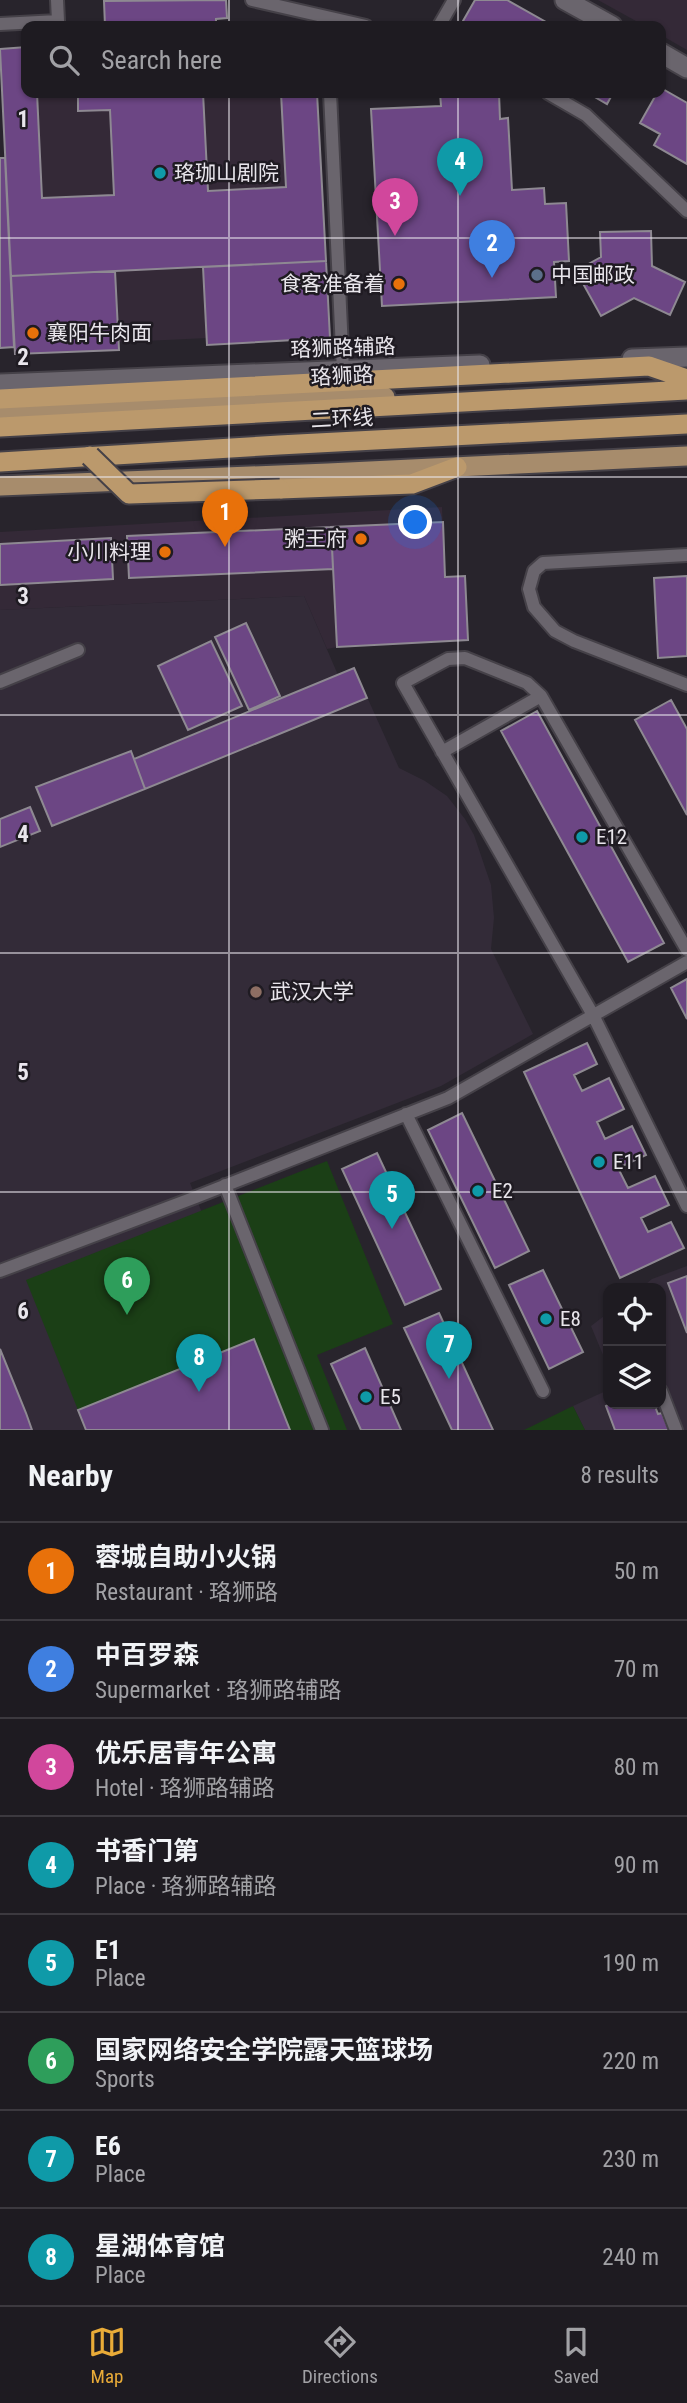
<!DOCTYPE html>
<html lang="en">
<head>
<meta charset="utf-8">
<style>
  body { margin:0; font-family:"Roboto Condensed","Noto Sans SC",sans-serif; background:#2b282e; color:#f1f3f6 }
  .controls { position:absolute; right:21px; bottom:21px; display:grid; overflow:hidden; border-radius:14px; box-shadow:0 2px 5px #0004 }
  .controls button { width:63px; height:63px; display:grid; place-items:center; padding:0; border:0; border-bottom:2px solid #3c393f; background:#1e1b21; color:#f1f3f6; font:35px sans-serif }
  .you { position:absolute; left:416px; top:523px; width:24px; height:24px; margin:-18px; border:5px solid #fff; border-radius:50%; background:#1a73e8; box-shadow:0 0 0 10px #1a73e833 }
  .badge { display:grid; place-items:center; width:46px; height:46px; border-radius:50%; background:#e9ab38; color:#fff; font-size:23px; font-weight:700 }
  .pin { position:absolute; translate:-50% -58px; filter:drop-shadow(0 2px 4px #0008) }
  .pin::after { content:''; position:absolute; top:37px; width:24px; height:21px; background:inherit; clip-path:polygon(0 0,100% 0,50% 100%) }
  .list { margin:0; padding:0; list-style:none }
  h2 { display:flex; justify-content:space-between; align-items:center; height:91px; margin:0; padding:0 28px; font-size:30px }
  h2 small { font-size:23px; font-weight:400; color:#a1a1a5 }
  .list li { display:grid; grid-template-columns:46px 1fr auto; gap:21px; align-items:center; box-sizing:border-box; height:98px; padding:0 28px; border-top:2px solid #3c393f }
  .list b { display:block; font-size:26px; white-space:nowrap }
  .list p { margin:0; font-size:23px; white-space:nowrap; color:#a1a1a5 }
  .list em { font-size:23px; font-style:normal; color:#a1a1a5 }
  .icon { flex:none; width:38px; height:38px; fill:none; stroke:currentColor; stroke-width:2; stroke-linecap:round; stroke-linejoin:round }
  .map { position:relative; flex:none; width:687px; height:1430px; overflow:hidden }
  .search { position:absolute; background:#1e1b21; box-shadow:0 2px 5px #0004; left:21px; right:21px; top:21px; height:77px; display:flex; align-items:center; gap:18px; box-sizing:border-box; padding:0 24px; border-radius:14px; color:#a1a1a5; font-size:26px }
  .sheet { height:875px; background:#1e1b21 }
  nav { display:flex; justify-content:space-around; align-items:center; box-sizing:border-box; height:98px; border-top:2px solid #3c393f; background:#1e1b21; font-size:19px; color:#a1a1a5 }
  nav a { display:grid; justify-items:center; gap:4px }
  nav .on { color:#e9ab38 }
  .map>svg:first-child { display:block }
</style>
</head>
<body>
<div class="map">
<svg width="687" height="1430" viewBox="0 0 687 1430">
  <rect width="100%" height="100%" fill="#28242c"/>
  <path fill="#342937" d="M598 0H687V50L661 35V26H645Z
    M26 47V93H317L326 261 204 267 207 338 166 340 118 342 11 276 0 49Z
    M442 507 445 577 465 576 468 640 337 647 327 649 304 596 0 610V532Z"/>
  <path fill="#332b38" d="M304 596 338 675 354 668 399 768 425 781 447 796 465 819 474 835 491 885 494 918 491 949 533 1034 441 1086 190 1183 290 1430H0V610Z
    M687 1266V1430H585L573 1406 608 1390V1404H661V1288H641L652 1279Z
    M608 1313V1367L591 1326Z"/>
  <path fill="#1b3f16" d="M327 1161 393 1324 317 1355 347 1430H290L253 1340 78 1410 26 1280Z
    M573 1406 585 1430H524Z"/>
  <path fill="#6c4684" stroke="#8e8992" stroke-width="2" d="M226 0 227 18 216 19V26H105L104 1Z
    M475 0H507L553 26H471L463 21Z
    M26 47V93H37L42 198 114 195 110 110 78 111V93H203L208 191 286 187 281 93H317L326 261 11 276 0 49Z
    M661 88 687 103V164L654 145 660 134 640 123 657 93H661Z
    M440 93H499L500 119 508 118 512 190 544 188 545 204 566 203 569 261 554 262 556 297 382 306 371 109 441 106Z
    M588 93H613L607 104Z
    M0 158H5L14 347 0 348Z
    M651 231 652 266 685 282 670 315 634 298 601 316 576 271 601 257 600 232Z
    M326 261 330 338 207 345 203 267Z
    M115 271 119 350 15 354 11 276Z
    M443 522 445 577 465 576 468 640 337 647 331 527Z
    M331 527 333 569 129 578 127 536Z
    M111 538 113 579 0 585V544Z
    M687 576V656L658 658 654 578Z
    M246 623 280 696 249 710 215 637Z
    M211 641 242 706 188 730 158 666Z
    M354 668 367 698 145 789 134 759Z
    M671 700 687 729V815L635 720Z
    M537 711 664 943 628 962 501 731Z
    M131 751 145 789 52 826 36 787Z
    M30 807 40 831 0 847V819Z
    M687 979V1019L671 988Z
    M587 1043 597 1064 574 1075 582 1091 609 1078 624 1109 597 1122 605 1139 632 1126 646 1155 618 1168 628 1188 655 1176 669 1205 641 1218 648 1232 671 1222 684 1248 620 1278 524 1072Z
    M462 1113 529 1251 495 1268 428 1130Z
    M377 1153 441 1289 405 1305 342 1169Z
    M543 1270 583 1352 549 1369 509 1285Z
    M687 1276V1333L668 1283Z
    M439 1313 493 1430H452L404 1328Z
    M254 1339 290 1430H86L78 1410Z
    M365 1348 401 1430H361L331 1364Z
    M0 1349 26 1413 32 1430H0Z
    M610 1404H654L658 1414 662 1413 669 1430H615L606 1406Z"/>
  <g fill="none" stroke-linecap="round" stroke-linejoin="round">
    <defs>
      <path id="service" d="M252 0 366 26
        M0 24 58 21 57 0
        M439 26 454 0
        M330 93 343 371
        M548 93 586 115 687 211
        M687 555 543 563 534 571 529 589 534 607 555 631 574 641 687 685
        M0 682 78 650
        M442 752 541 696
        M687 950 541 696 527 683 465 658 448 659 403 683 593 1015 687 1206
        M406 1114 543 1391
        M225 1185 322 1430
        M0 1271 196 1197 448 1098 687 962
        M661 1391 676 1430"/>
      <path id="minor" d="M565 0 612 26
        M661 53 687 68
        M632 359 687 357
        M0 384 480 365"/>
      <path id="primary" d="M0 417 385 397
        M0 486 328 473 687 456"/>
      <path id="trunk" d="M0 399 649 366 687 379
        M0 427 687 390
        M0 462 279 445 687 424
        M280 489 412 484 457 467"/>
    </defs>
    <use href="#service" stroke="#454148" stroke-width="16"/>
    <use href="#minor" stroke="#454148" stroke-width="23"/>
    <use href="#primary" stroke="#454148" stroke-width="23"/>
    <use href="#trunk" stroke="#454148" stroke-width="23"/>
    <use href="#service" stroke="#6a656d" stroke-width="12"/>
    <use href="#minor" stroke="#6a656d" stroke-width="19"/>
    <use href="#primary" stroke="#a78c6c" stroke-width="19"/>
    <use href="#trunk" stroke="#bb996c" stroke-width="19"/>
    <defs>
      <path id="trunk-bridge" d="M90 456 129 494 280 489"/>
    </defs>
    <use href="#trunk-bridge" stroke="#454148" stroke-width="23" stroke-linecap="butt"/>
    <use href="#trunk-bridge" stroke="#bb996c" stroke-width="19"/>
  </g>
  <path fill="none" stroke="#e9e6ec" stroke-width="2" stroke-opacity="0.55" d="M229 0V26M458 0V26M229 93V1430M458 93V1430M0 238H687M0 477H687M0 715H687M0 953H687M0 1192H687"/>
  <g fill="#0f9aa8" stroke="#1f1b22" stroke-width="2.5">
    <circle cx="160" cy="173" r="7"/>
    <circle cx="582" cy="837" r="7"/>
    <circle cx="599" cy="1162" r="7"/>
    <circle cx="478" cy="1191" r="7"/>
    <circle cx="546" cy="1319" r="7"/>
    <circle cx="366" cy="1397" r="7"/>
  </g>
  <circle fill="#5c6f8a" stroke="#1f1b22" stroke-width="2.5" cx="537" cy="275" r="7"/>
  <g fill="#e8710a" stroke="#1f1b22" stroke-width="2.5">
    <circle cx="399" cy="284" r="7"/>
    <circle cx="33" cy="333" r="7"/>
    <circle cx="361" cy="539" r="7"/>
    <circle cx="165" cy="552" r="7"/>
  </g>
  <circle fill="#8d6e63" stroke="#1f1b22" stroke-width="2.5" cx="256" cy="992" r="7"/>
  <g text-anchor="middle" stroke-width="5" stroke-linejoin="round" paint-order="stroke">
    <g font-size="21" fill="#e9e6ec" stroke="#1f1b22" text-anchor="start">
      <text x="174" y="180">珞珈山剧院</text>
      <text x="551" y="282">中国邮政</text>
      <text x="385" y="291" text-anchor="end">食客准备着</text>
      <text x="47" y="340">襄阳牛肉面</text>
      <text x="347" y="546" text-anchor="end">粥王府</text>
      <text x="151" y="559" text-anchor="end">小川料理</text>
      <text x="596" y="844">E12</text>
      <text x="270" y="999">武汉大学</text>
      <text x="613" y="1169">E11</text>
      <text x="492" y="1198">E2</text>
      <text x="560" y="1326">E8</text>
      <text x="380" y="1404">E5</text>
    </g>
    <g font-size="21" fill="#e9e6ec" stroke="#1f1b22">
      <text transform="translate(343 348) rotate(-2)" y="7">珞狮路辅路</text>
      <text transform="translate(342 376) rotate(-3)" y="7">珞狮路</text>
      <text transform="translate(342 419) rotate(-3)" y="7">二环线</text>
    </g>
  </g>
  <g font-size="23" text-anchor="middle" font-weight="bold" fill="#e9e6ec" stroke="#1f1b22" stroke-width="5" stroke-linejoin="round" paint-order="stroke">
    <text x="23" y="127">1</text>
    <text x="23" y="365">2</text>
    <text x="23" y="604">3</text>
    <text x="23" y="842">4</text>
    <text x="23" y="1080">5</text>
    <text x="23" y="1319">6</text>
  </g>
</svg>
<div class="controls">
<button><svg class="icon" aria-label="locate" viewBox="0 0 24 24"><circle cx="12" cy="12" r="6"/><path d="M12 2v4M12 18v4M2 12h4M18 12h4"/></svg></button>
<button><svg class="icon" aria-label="layers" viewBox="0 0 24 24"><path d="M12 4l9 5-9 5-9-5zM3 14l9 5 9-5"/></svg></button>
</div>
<div class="you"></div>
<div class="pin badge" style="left:225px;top:547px;background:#e8710a">1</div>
<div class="pin badge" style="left:492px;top:278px;background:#3f7fe0">2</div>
<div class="pin badge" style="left:395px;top:236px;background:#d1479c">3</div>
<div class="pin badge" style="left:460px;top:196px;background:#0f9aa8">4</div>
<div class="pin badge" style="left:392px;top:1229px;background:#0f9aa8">5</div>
<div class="pin badge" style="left:127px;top:1315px;background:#2e9e5b">6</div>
<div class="pin badge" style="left:449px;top:1379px;background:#0f9aa8">7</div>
<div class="pin badge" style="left:199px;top:1392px;background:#0f9aa8">8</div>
<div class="search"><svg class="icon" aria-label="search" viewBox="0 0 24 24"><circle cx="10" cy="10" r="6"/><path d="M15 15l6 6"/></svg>Search here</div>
</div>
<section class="sheet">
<h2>Nearby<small>8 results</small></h2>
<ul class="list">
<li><span class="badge" style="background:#e8710a">1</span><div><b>蓉城自助小火锅</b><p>Restaurant · 珞狮路</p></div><em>50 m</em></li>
<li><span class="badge" style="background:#3f7fe0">2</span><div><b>中百罗森</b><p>Supermarket · 珞狮路辅路</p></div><em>70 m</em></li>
<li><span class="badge" style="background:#d1479c">3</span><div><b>优乐居青年公寓</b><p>Hotel · 珞狮路辅路</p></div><em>80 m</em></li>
<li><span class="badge" style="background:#0f9aa8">4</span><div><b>书香门第</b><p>Place · 珞狮路辅路</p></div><em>90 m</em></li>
<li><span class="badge" style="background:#0f9aa8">5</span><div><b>E1</b><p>Place</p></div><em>190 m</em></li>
<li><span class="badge" style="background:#2e9e5b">6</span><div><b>国家网络安全学院露天篮球场</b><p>Sports</p></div><em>220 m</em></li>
<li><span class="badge" style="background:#0f9aa8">7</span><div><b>E6</b><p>Place</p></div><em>230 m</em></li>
<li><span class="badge" style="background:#0f9aa8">8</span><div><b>星湖体育馆</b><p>Place</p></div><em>240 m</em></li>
</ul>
</section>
<nav>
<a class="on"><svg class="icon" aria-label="map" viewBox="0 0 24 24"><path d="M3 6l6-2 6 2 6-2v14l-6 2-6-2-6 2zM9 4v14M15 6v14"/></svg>Map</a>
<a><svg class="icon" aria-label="directions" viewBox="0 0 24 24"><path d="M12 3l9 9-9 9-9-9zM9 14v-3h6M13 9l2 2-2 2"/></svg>Directions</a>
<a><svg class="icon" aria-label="saved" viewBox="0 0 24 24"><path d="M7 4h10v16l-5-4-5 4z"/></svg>Saved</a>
</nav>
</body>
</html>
